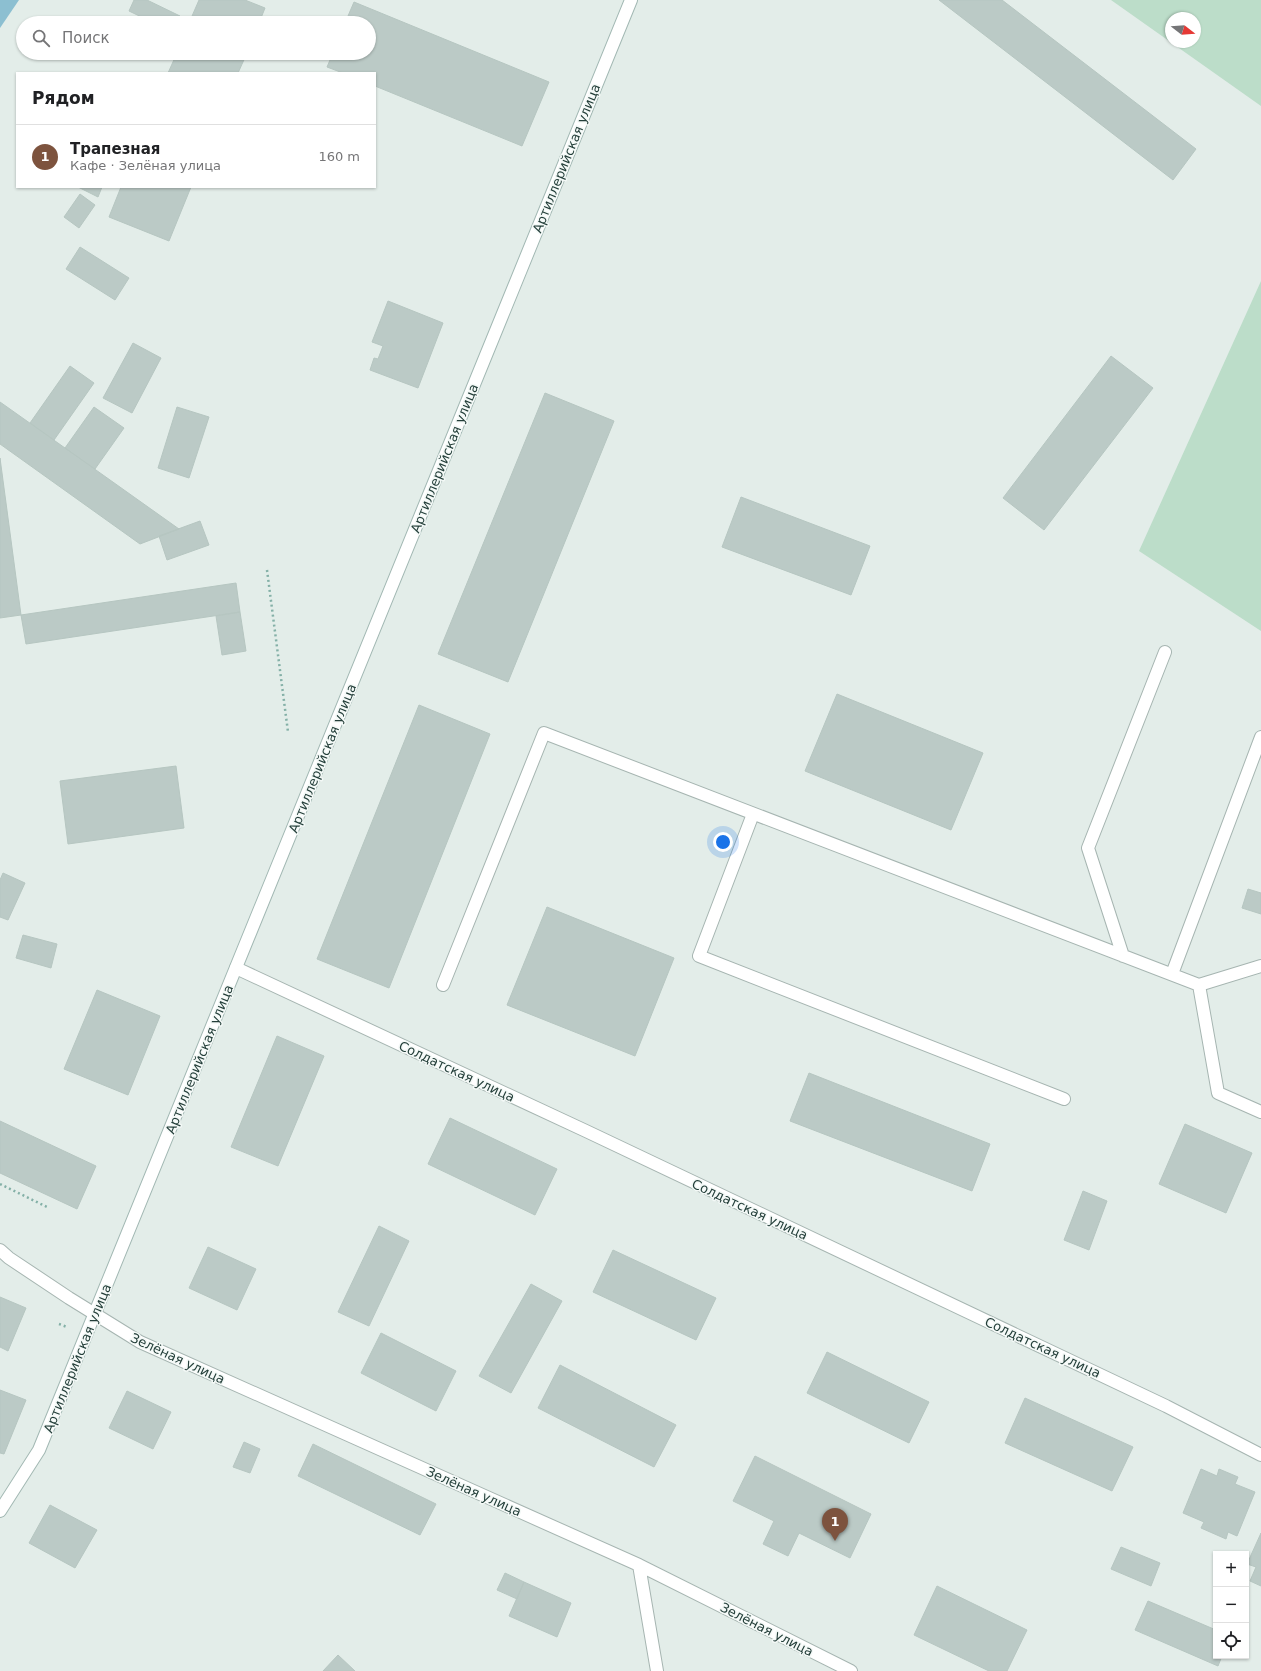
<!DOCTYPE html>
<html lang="ru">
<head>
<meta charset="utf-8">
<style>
  body { margin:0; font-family:"DejaVu Sans",sans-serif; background:#f2f2f2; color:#202124 }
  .controls { position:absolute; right:12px; bottom:12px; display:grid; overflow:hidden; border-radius:0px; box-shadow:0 1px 3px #0004 }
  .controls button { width:36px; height:36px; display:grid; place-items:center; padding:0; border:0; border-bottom:1px solid #e0e0e0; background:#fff; color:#202124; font:20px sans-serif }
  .compass { position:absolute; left:1165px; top:12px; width:36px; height:36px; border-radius:50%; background:#fff; box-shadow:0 1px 3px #0004; rotate:107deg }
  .you { position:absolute; left:723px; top:842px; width:14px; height:14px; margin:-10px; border:3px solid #fff; border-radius:50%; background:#1a73e8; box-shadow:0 0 0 6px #1a73e833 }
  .badge { display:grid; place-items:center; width:26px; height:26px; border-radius:50%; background:#7d533e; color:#fff; font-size:13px; font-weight:700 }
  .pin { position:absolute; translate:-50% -33px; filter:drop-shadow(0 1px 2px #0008) }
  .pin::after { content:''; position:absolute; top:21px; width:14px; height:12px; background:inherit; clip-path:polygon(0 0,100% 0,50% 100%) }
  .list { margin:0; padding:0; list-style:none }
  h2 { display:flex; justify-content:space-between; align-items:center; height:52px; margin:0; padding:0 16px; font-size:17px }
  h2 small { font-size:13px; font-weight:400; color:#757577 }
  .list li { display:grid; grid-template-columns:26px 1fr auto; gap:12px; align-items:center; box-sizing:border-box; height:64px; padding:0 16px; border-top:1px solid #e0e0e0 }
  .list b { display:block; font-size:15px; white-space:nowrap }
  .list p { margin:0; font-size:13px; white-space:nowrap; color:#757577 }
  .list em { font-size:13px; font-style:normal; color:#757577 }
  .icon { flex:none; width:22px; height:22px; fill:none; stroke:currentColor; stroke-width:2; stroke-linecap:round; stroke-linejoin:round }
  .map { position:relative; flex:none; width:1261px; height:1671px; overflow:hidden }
  .search { position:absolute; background:#fff; box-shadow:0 1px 3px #0004; left:16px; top:16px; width:360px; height:44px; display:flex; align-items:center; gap:10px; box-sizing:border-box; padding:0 14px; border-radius:22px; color:#757577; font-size:15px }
  .panel { position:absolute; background:#fff; box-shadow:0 1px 3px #0004; left:16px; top:72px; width:360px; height:116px; border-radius:0px }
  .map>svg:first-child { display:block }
</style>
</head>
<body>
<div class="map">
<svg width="1261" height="1671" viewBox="0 0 1261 1671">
  <rect width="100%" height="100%" fill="#e3ede9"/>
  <path fill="#bcddc9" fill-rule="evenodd" d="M1111 0H1261V106ZM1171 18H1195V42H1171Z
    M1261 281V631L1139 551Z"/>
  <path fill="#8cbfd1" d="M0 0H19L0 28Z"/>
  <path fill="#bbcac6" stroke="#b6c6c1" d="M134 0H147L180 16 177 23H154L129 11Z
    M199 0H245L265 8 259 23H189Z
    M939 0H1002L1196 149 1173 180Z
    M354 2 549 82 522 146 375 86V73H343L327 67 333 53H369V23H345Z
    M177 53H247L238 73H168Z
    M78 187H102L98 197Z
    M121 187H191L169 241 109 217Z
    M80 194 95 205 79 228 64 217Z
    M80 247 129 278 115 300 66 269Z
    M388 301 443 323 418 388 370 370 374 358 378 359 383 346 372 342Z
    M133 343 161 358 132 413 103 398Z
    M1111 356 1153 388 1044 530 1003 498Z
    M70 366 94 383 54 440 30 423Z
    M545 393 614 421 508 682 438 654Z
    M0 402 65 448 179 529 140 544 0 444Z
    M94 407 124 428 95 469 65 448Z
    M177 407 209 417 189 478 158 468Z
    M0 458 21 615 0 618Z
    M741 497 870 546 851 595 722 547Z
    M200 521 209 545 167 560 159 536Z
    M236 583 240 612 26 644 21 615Z
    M240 612 246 651 222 655 216 616Z
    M837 694 983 753 951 830 805 771Z
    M419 705 490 734 389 988 317 959Z
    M176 766 184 828 68 844 60 781Z
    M3 873 25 883 8 920 0 917V880Z
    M1248 889 1261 893V914L1242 908Z
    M547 907 674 958 635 1056 507 1005Z
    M23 935 57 944 51 968 16 958Z
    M97 990 160 1016 128 1095 64 1069Z
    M277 1036 324 1056 278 1166 231 1147Z
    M809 1073 990 1144 972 1191 790 1121Z
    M450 1118 557 1169 535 1215 428 1164Z
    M0 1121 96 1166 77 1209 0 1173Z
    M1185 1124 1252 1153 1226 1213 1159 1184Z
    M1083 1191 1107 1201 1089 1250 1064 1240Z
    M379 1226 409 1241 369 1326 338 1312Z
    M208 1247 256 1269 237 1310 189 1288Z
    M613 1250 716 1298 696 1340 593 1292Z
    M531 1284 562 1301 511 1393 479 1376Z
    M0 1297 26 1308 8 1351 0 1347Z
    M381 1333 456 1371 436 1411 361 1373Z
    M827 1352 929 1402 909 1443 807 1393Z
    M560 1365 676 1425 654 1467 538 1408Z
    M0 1390 26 1400 4 1454 0 1453Z
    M127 1391 171 1412 153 1449 109 1428Z
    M1025 1398 1133 1447 1112 1491 1005 1443Z
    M244 1442 260 1449 250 1473 233 1467Z
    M313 1444 436 1504 420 1535 298 1476Z
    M755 1456 871 1514 850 1558 799 1533 788 1556 763 1544 774 1521 733 1501Z
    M1201 1469 1217 1476 1219 1469 1238 1477 1235 1484 1255 1492 1237 1536 1228 1532 1226 1539 1201 1528 1204 1522 1183 1513Z
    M50 1505 97 1530 75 1568 29 1543Z
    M1261 1533V1586L1250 1581 1256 1567 1247 1564Z
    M1121 1547 1160 1563 1151 1586 1111 1569Z
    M505 1573 524 1582 517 1599 497 1590Z
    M524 1582 571 1603 557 1637 509 1616Z
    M937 1586 1027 1630 1007 1671H989L914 1635Z
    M1148 1601 1216 1630V1656H1222L1218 1666 1135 1630Z
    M338 1655 355 1671H323Z"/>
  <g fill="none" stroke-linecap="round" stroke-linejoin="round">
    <defs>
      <path id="lane" d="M753 814 699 956 1064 1099
        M1123 956 1088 848 1165 652
        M1172 974 1261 737
        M443 985 544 733 1199 985 1218 1093 1261 1112
        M1199 985 1261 966"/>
      <path id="street" d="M236 968 586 1131 1166 1406 1261 1455
        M0 1250 9 1258 69 1298 140 1342 639 1565 851 1671
        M639 1565 657 1671"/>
      <path id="secondary" d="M0 1511 39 1450 631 0"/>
    </defs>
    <use href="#lane" stroke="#a6b5b1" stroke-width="14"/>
    <use href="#street" stroke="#a6b5b1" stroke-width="14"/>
    <use href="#secondary" stroke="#a2b8b3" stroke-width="14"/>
    <path stroke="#84b0a7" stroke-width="2.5" stroke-dasharray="2 3" stroke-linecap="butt" d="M267 570 288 732
      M0 1184 49 1208
      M59 1324 67 1327"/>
    <use href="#lane" stroke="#fff" stroke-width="12"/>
    <use href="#street" stroke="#fff" stroke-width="12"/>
    <use href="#secondary" stroke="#fff" stroke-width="12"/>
  </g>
  <g text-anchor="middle" stroke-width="3" stroke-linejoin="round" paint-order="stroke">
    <g font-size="13" fill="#233e39" stroke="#f4f9f7">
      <text transform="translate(566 158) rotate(-68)" y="5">Артиллерийская улица</text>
      <text transform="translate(444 458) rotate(-68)" y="5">Артиллерийская улица</text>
      <text transform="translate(322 758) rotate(-68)" y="5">Артиллерийская улица</text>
      <text transform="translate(199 1059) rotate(-68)" y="5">Артиллерийская улица</text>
      <text transform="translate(457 1071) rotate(25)" y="5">Солдатская улица</text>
      <text transform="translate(750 1209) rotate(25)" y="5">Солдатская улица</text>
      <text transform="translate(1043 1347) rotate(25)" y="5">Солдатская улица</text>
      <text transform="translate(77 1358) rotate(-68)" y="5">Артиллерийская улица</text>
      <text transform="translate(178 1358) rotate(25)" y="5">Зелёная улица</text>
      <text transform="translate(474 1491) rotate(24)" y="5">Зелёная улица</text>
      <text transform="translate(767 1629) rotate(27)" y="5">Зелёная улица</text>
    </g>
  </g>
</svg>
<div class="controls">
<button>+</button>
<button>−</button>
<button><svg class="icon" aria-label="locate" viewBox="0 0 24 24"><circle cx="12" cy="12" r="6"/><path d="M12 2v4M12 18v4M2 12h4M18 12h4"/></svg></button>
</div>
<svg class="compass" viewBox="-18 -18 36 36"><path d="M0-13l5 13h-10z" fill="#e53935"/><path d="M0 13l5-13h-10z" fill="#757577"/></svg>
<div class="you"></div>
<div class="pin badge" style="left:835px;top:1541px">1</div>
<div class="search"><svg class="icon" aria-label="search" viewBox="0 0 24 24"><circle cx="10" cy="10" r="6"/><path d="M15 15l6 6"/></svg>Поиск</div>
<section class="panel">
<h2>Рядом<small></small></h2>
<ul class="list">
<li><span class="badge">1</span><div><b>Трапезная</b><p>Кафе · Зелёная улица</p></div><em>160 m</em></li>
</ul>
</section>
</div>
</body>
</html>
